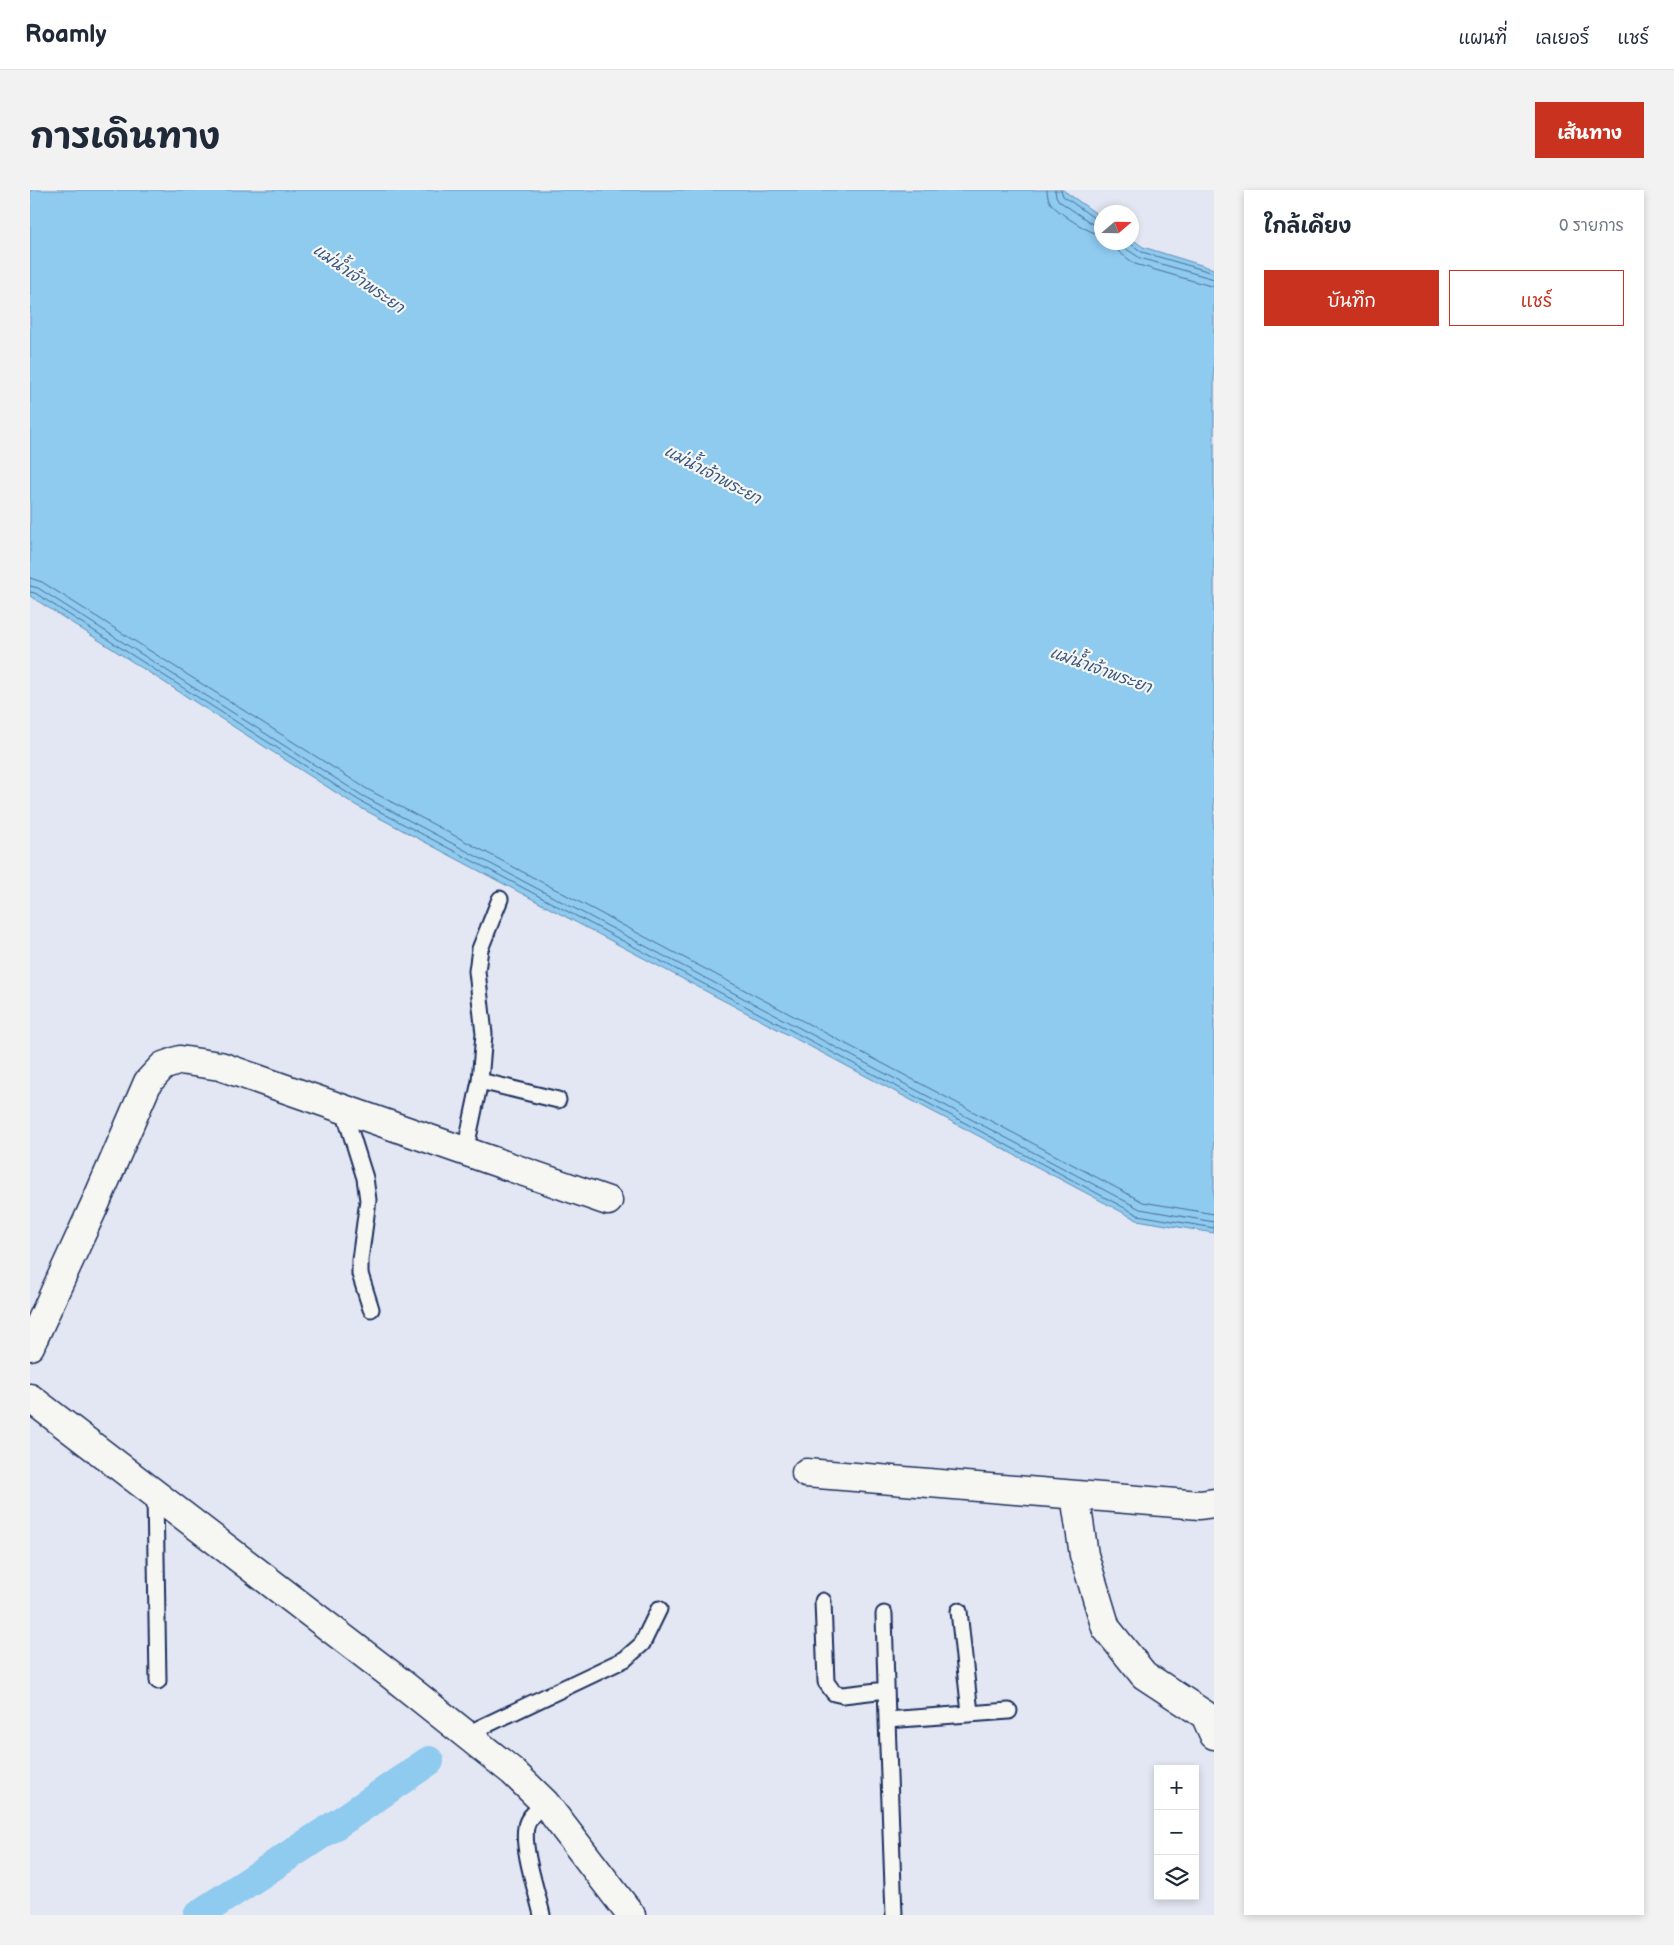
<!DOCTYPE html>
<html lang="th">
<head>
<meta charset="utf-8">
<style>
  body { margin:0; font-family:"Balsamiq Sans","Playpen Sans Thai",sans-serif; background:#f2f2f3; color:#1f2937 }
  .controls { position:absolute; right:15px; bottom:15px; display:grid; overflow:hidden; border-radius:0px; box-shadow:0 2px 8px #0003 }
  .controls button { width:45px; height:45px; display:grid; place-items:center; padding:0; border:0; border-bottom:1px solid #e0e1e3; background:#fff; color:#1f2937; font:25px sans-serif }
  .compass { position:absolute; left:1064px; top:15px; width:45px; height:45px; border-radius:50%; background:#fff; box-shadow:0 2px 8px #0003; rotate:70deg }
  .list { margin:0; padding:0; list-style:none }
  h2 { display:flex; justify-content:space-between; align-items:center; height:65px; margin:0; padding:0 20px; font-size:21px }
  h2 small { font-size:16px; font-weight:400; color:#747a83 }
  .actions { display:flex; gap:10px; padding:15px 20px }
  .actions a { flex:1; padding:11px 0; border:1px solid #c8321e; border-radius:0px; text-align:center; font-size:18px; color:#c8321e }
  .actions .main { background:#c8321e; color:#fff }
  .icon { flex:none; width:28px; height:28px; fill:none; stroke:currentColor; stroke-width:2; stroke-linecap:round; stroke-linejoin:round }
  .map { position:relative; flex:none; width:1184px; height:1725px; overflow:hidden; border-radius:0px }
  header { display:flex; align-items:center; gap:30px; box-sizing:border-box; height:70px; padding:0 25px; background:#fff; border-bottom:1px solid #e0e1e3 }
  header strong { font-size:24px }
  nav { display:flex; gap:28px; margin-inline-start:auto; font-size:18px }
  .intro { display:flex; align-items:center; justify-content:space-between; box-sizing:border-box; height:120px; padding:0 30px }
  h1 { margin:0; font-size:35px }
  .button { padding:12px 22px; border-radius:0px; background:#c8321e; color:#fff; font-size:18px; font-weight:700 }
  main { display:flex; gap:30px; padding:0 30px }
  aside { flex:1; background:#fff; border-radius:0px; box-shadow:0 2px 8px #0003 }
  .map>svg:first-child { display:block }
</style>
</head>
<body>
<header>
<strong>Roamly</strong>
<nav><a>แผนที่</a><a>เลเยอร์</a><a>แชร์</a></nav>
</header>
<div class="intro"><h1>การเดินทาง</h1><a class="button">เส้นทาง</a></div>
<main>
<div class="map">
<svg width="1184" height="1725" viewBox="0 0 1184 1725">
  <rect width="100%" height="100%" fill="#e3e7f3"/>
  <filter id="ink" filterUnits="userSpaceOnUse"><feTurbulence type="fractalNoise" baseFrequency=".02" numOctaves="2"/><feDisplacementMap in="SourceGraphic" scale="10" xChannelSelector="R" yChannelSelector="G"/><feConvolveMatrix kernelMatrix="1 2 1 2 8 2 1 2 1" color-interpolation-filters="sRGB"/></filter>
  <g filter="url(#ink)">
    <path fill="#8fcaef" stroke="#618cb5" d="M0 0H1033L1071 27 1072 52H1102V49L1113 57 1184 79V1043L1107 1030 327 616 0 406Z"/>
    <g fill="none" stroke-linecap="round" stroke-linejoin="round">
      <path stroke="#496d98" stroke-width="1" d="M1017 0C1017 4 1018 8 1020 12 1026 22 1060 44 1072 45
        M1025 0 1026 6 1029 11 1064 35 1072 37
        M1031 0 1033 6 1067 30 1072 31
        M1083 52 1089 62 1105 74 1184 97
        M1091 52 1095 58 1110 68 1184 89
        M1098 52 1112 62 1184 83
        M0 388 12 392 337 599 1113 1012 1184 1024
        M0 396 8 398 333 606 1110 1019 1184 1032
        M0 402 5 403 330 611 1108 1025 1184 1038"/>
      <path stroke="#8fcaef" stroke-width="30" d="M168 1725 313 1630 399 1571"/>
      <defs>
        <path id="lane" d="M450 891 528 910
          M313 918 335 988 338 1010 330 1070V1084L341 1119
          M435 962 450 891 454 844 447 781 450 759 470 709
          M125 1305 128 1491
          M793 1411 796 1492 804 1503 813 1505 856 1500
          M929 1421 940 1523
          M854 1424 857 1530
          M435 1545 595 1469 612 1454 629 1419
          M512 1725C507 1702 492 1659 496 1637 497 1627 508 1620 515 1613
          M864 1725 857 1530 979 1521"/>
        <path id="street" d="M0 1156 66 1012 118 892 133 876 150 870 190 876 578 1011
          M0 1208 360 1484 483 1582 515 1613 601 1725
          M776 1283 1170 1315 1184 1313
          M1045 1305 1054 1365 1076 1438 1114 1485 1175 1525 1184 1545"/>
      </defs>
      <use href="#lane" stroke="#1b2f5e" stroke-width="19"/>
      <use href="#street" stroke="#1b2f5e" stroke-width="31"/>
      <use href="#lane" stroke="#f6f6f2" stroke-width="15"/>
      <use href="#street" stroke="#f6f6f2" stroke-width="28"/>
    </g>
  </g>
  <g text-anchor="middle" stroke-width="4.5" stroke-linejoin="round" paint-order="stroke">
    <g font-size="16" font-style="italic" fill="#385682" stroke="#f6f6f2">
      <text transform="translate(329 88) rotate(35)" y="6">แม่น้ำเจ้าพระยา</text>
      <text transform="translate(683 284) rotate(28)" y="6">แม่น้ำเจ้าพระยา</text>
      <text transform="translate(1071 479) rotate(20)" y="6">แม่น้ำเจ้าพระยา</text>
    </g>
  </g>
</svg>
<div class="controls">
<button>+</button>
<button>−</button>
<button><svg class="icon" aria-label="layers" viewBox="0 0 24 24"><path d="M12 4l9 5-9 5-9-5zM3 14l9 5 9-5"/></svg></button>
</div>
<svg class="compass" viewBox="-18 -18 36 36"><path d="M0-13l5 13h-10z" fill="#e53935"/><path d="M0 13l5-13h-10z" fill="#747a83"/></svg>
</div>
<aside>
<h2>ใกล้เคียง<small>0 รายการ</small></h2>
<ul class="list">
</ul>
<div class="actions"><a class="main">บันทึก</a><a>แชร์</a></div>
</aside>
</main>
</body>
</html>
